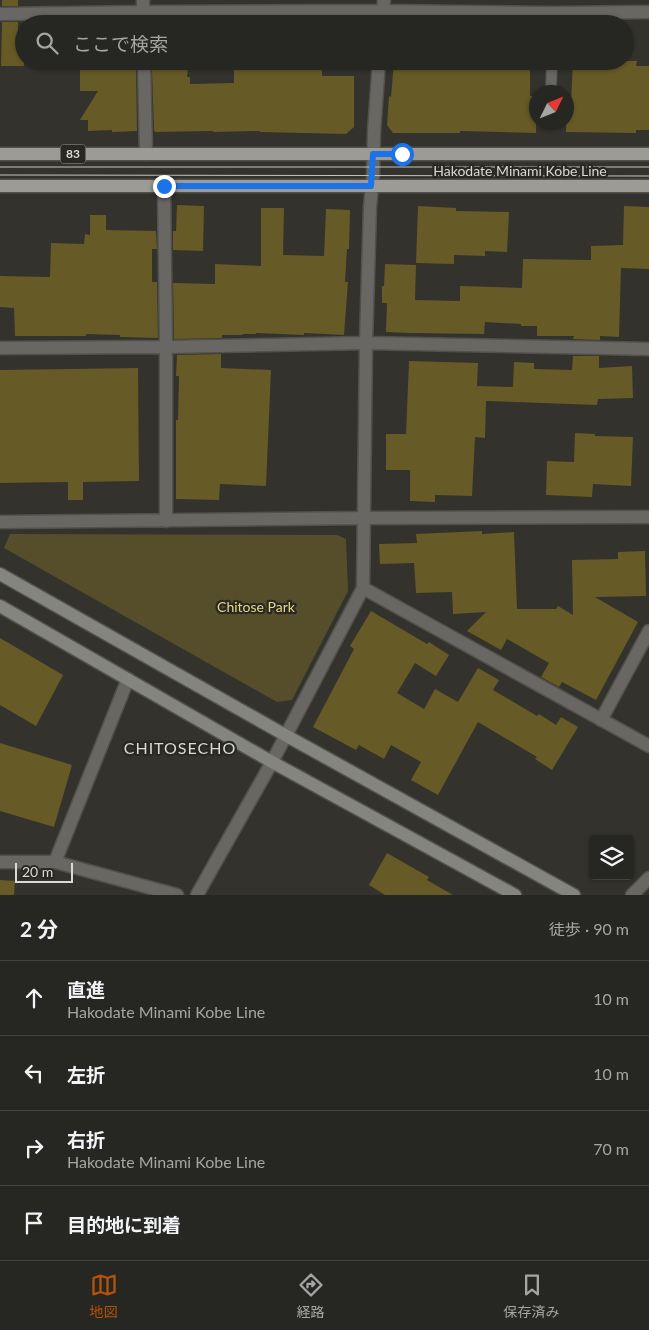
<!DOCTYPE html>
<html lang="ja">
<head>
<meta charset="utf-8">
<style>
  body { margin:0; font-family:Lato,"Noto Sans JP",sans-serif; background:#32322f; color:#f1f3f6 }
  .controls { position:absolute; right:15px; bottom:15px; display:grid; overflow:hidden; border-radius:5px; box-shadow:0 1px 4px #0004 }
  .controls button { width:45px; height:45px; display:grid; place-items:center; padding:0; border:0; border-bottom:1px solid #424340; background:#262622; color:#f1f3f6; font:25px sans-serif }
  .compass { position:absolute; left:529px; top:85px; width:45px; height:45px; border-radius:50%; background:#262622; box-shadow:0 1px 4px #0004; rotate:47deg }
  .scale { position:absolute; left:15px; bottom:12px; width:58px; box-sizing:border-box; padding-left:5px; border:2px solid #d9d9d5; border-top:0; font-size:14px; line-height:18px; white-space:nowrap; color:#d9d9d5; -webkit-text-stroke:4px #292823; paint-order:stroke }
  .stop { position:absolute; width:15px; height:15px; margin:-11px; border:4px solid #1a73e8; border-radius:50%; background:#fff }
  .stop.end { background:#1a73e8; border-color:#fff; box-shadow:0 1px 5px #0008 }
  .list { margin:0; padding:0; list-style:none }
  h2 { display:flex; justify-content:space-between; align-items:center; height:65px; margin:0; padding:0 20px; font-size:21px }
  h2 small { font-size:16px; font-weight:400; color:#a4a5a5 }
  .list li { display:grid; grid-template-columns:32px 1fr auto; gap:15px; align-items:center; box-sizing:border-box; height:75px; padding:0 20px; border-top:1px solid #424340 }
  .list b { display:block; font-size:19px; white-space:nowrap }
  .list p { margin:0; font-size:16px; white-space:nowrap; color:#a4a5a5 }
  .list em { font-size:16px; font-style:normal; color:#a4a5a5 }
  .icon { flex:none; width:28px; height:28px; fill:none; stroke:currentColor; stroke-width:2; stroke-linecap:round; stroke-linejoin:round }
  .map { position:relative; flex:none; width:649px; height:895px; overflow:hidden }
  .search { position:absolute; background:#262622; box-shadow:0 1px 4px #0004; left:15px; right:15px; top:15px; height:55px; display:flex; align-items:center; gap:12px; box-sizing:border-box; padding:0 18px; border-radius:28px; color:#a4a5a5; font-size:19px }
  .sheet { height:365px; background:#262622 }
  nav { display:flex; justify-content:space-around; align-items:center; box-sizing:border-box; height:70px; border-top:1px solid #424340; background:#262622; font-size:14px; color:#a4a5a5 }
  nav a { display:grid; justify-items:center; gap:2px }
  nav .on { color:#b45309 }
  .map>svg:first-child { display:block }
</style>
</head>
<body>
<div class="map">
<svg width="649" height="895" viewBox="0 0 649 895">
  <rect width="100%" height="100%" fill="#33322d"/>
  <path fill="#564e2b" d="M10 534 337 535 346 539 348 591 292 700 277 702 4 548Z"/>
  <path fill="#665a26" d="M2 0H18V6H2Z
    M2 22H18V41H24V66H1Z
    M157 61H189L187 77H190V84L234 83V61H322V76H354V127L346 134 260 132V131L213 132V131L155 132V131H154L152 70H157Z
    M394 61H475V65L530 66V96H536V133L460 131V133H393L387 125 389 96 391 97Z
    M573 61H637L636 66H649V130H636V133L566 132V103H571Z
    M80 69H136L137 131 112 132V130L88 131V120H80L98 91H80Z
    M177 205 204 206 203 251 173 250V231H176Z
    M418 206 456 208V211L509 212 507 252 485 251V256L454 255V264L416 263Z
    M624 206 649 207V269L621 268 619 337 600 336V340L573 339 574 336H537V326H521V324L485 322 484 334 410 333 386 332 387 303H382V286H384L385 264 416 265 415 300 460 301V286L522 288 523 259 591 260V246L623 245Z
    M261 208H284L283 255 324 256 326 209 350 210 349 249H347L345 282H348L344 335 304 333V335L256 333V334H243L242 335H222V338L174 339 173 283 215 284V264L261 266Z
    M90 215H106V230L156 231 157 249H152V282H157L158 338 120 337V335L86 334V336H15L14 308 0 307V276L50 277 51 243 84 244 85 234 90 235Z
    M221 354V368L271 370 266 486 220 484 219 500 176 499V420H178L179 376H176L177 355Z
    M573 356H599V368L632 366 633 398 598 399 597 405 486 401 485 438 475 437 472 496 435 495V502L410 501V470H386V434H406L409 361 478 363 477 386 513 387 514 362 534 363V369L572 370Z
    M138 368 139 481 83 482V500H68V482L0 483V370Z
    M575 433 595 434V436L633 437 631 486 593 484 592 497 546 495 547 461 574 462Z
    M482 531V534L514 532 517 609H556L558 606 573 615 572 560 618 559V552L645 551 646 596 595 597 638 622 596 700 562 682 559 687 541 677 549 663 507 639 501 650 467 631 486 612 453 614 452 592 416 593 414 563 380 564 379 544 417 543 416 534Z
    M371 611 427 644 429 642 449 655 436 676 415 663 397 693 424 709 435 689 458 702 478 668 499 680 493 690 537 716 539 714 556 725 561 717 578 727 552 770 535 759 537 757 478 722 438 795 411 780 421 762 391 745 384 759 359 745 356 750 313 727 354 649 350 646Z
    M0 638 63 675 36 726 0 705Z
    M0 743 72 765 54 827 0 811Z
    M387 853 429 877 427 880 453 895H385L369 885Z
    M0 880 15 881 14 895H0Z"/>
  <g fill="none" stroke-linecap="round" stroke-linejoin="round">
    <defs>
      <path id="lane" d="M551 90 552 61"/>
      <path id="street" d="M143 0V24
        M0 14 143 12 383 11 553 13 649 12
        M382 24 384 0
        M144 61 146 154
        M164 186 166 347V521
        M0 348 166 347 366 343 649 349
        M0 522 364 518 649 517
        M363 588 649 746
        M601 720 649 631
        M0 862H55L177 895
        M55 862 128 679
        M197 895 272 762 363 588 366 343 370 207 373 176 374 132 379 61
        M632 895 649 878"/>
      <path id="secondary" d="M0 574 285 735 574 895
        M0 606 272 762 515 895"/>
      <path id="primary" d="M0 154H649
        M0 186H649"/>
    </defs>
    <use href="#lane" stroke="#51504b" stroke-width="12"/>
    <use href="#street" stroke="#51504b" stroke-width="15"/>
    <use href="#secondary" stroke="#51504b" stroke-width="15"/>
    <use href="#primary" stroke="#51504b" stroke-width="15"/>
    <use href="#lane" stroke="#686764" stroke-width="10"/>
    <use href="#street" stroke="#686764" stroke-width="12"/>
    <use href="#secondary" stroke="#858580" stroke-width="12"/>
    <use href="#primary" stroke="#9c9b96" stroke-width="12"/>
    <path stroke="#c5c5c1" stroke-width="1" d="M0 167H649
      M0 175 649 176"/>
  </g>
  <g fill="none" stroke-linecap="round" stroke-linejoin="round">
    <path stroke="#1a73e8" stroke-width="6" d="M164 186H371L373 154H402"/>
  </g>
  <g text-anchor="middle" stroke-width="4.5" stroke-linejoin="round" paint-order="stroke">
    <rect fill="#292823" stroke="#a4a4a0" stroke-width="1" x="60.5" y="144.5" width="25" height="19" rx="4"/>
    <g font-size="12" font-weight="bold" fill="#d9d9d5">
      <text x="73" y="158">83</text>
    </g>
    <g font-size="14" fill="#d9d9d5" stroke="#292823">
      <text x="520" y="176">Hakodate Minami Kobe Line</text>
    </g>
    <g font-size="14" fill="#e9d685" stroke="#292823">
      <text x="256" y="612">Chitose Park</text>
    </g>
    <g font-size="16" letter-spacing="1" fill="#d9d9d5" stroke="#292823">
      <text x="180" y="754">CHITOSECHO</text>
    </g>
  </g>
</svg>
<div class="controls">
<button><svg class="icon" aria-label="layers" viewBox="0 0 24 24"><path d="M12 4l9 5-9 5-9-5zM3 14l9 5 9-5"/></svg></button>
</div>
<svg class="compass" viewBox="-18 -18 36 36"><path d="M0-13l5 13h-10z" fill="#e53935"/><path d="M0 13l5-13h-10z" fill="#a4a5a5"/></svg>
<div class="scale">20 m</div>
<div class="stop" style="left:402px;top:154px"></div>
<div class="stop end" style="left:164px;top:186px"></div>
<div class="search"><svg class="icon" aria-label="search" viewBox="0 0 24 24"><circle cx="10" cy="10" r="6"/><path d="M15 15l6 6"/></svg>ここで検索</div>
</div>
<section class="sheet">
<h2>2 分<small>徒歩 · 90 m</small></h2>
<ul class="list">
<li><svg class="icon" aria-label="ahead" viewBox="0 0 24 24"><path d="M12 20V5M6 11l6-6 6 6"/></svg><div><b>直進</b><p>Hakodate Minami Kobe Line</p></div><em>10 m</em></li>
<li><svg class="icon" aria-label="left" viewBox="0 0 24 24"><path d="M17 20v-9H6M10 6l-5 5 5 5"/></svg><div><b>左折</b></div><em>10 m</em></li>
<li><svg class="icon" aria-label="right" viewBox="0 0 24 24"><path d="M7 20v-9h11M14 6l5 5-5 5"/></svg><div><b>右折</b><p>Hakodate Minami Kobe Line</p></div><em>70 m</em></li>
<li><svg class="icon" aria-label="arrive" viewBox="0 0 24 24"><path d="M6 21V4h12l-3 4 3 4H6"/></svg><div><b>目的地に到着</b></div></li>
</ul>
</section>
<nav>
<a class="on"><svg class="icon" aria-label="map" viewBox="0 0 24 24"><path d="M3 6l6-2 6 2 6-2v14l-6 2-6-2-6 2zM9 4v14M15 6v14"/></svg>地図</a>
<a><svg class="icon" aria-label="directions" viewBox="0 0 24 24"><path d="M12 3l9 9-9 9-9-9zM9 14v-3h6M13 9l2 2-2 2"/></svg>経路</a>
<a><svg class="icon" aria-label="saved" viewBox="0 0 24 24"><path d="M7 4h10v16l-5-4-5 4z"/></svg>保存済み</a>
</nav>
</body>
</html>
